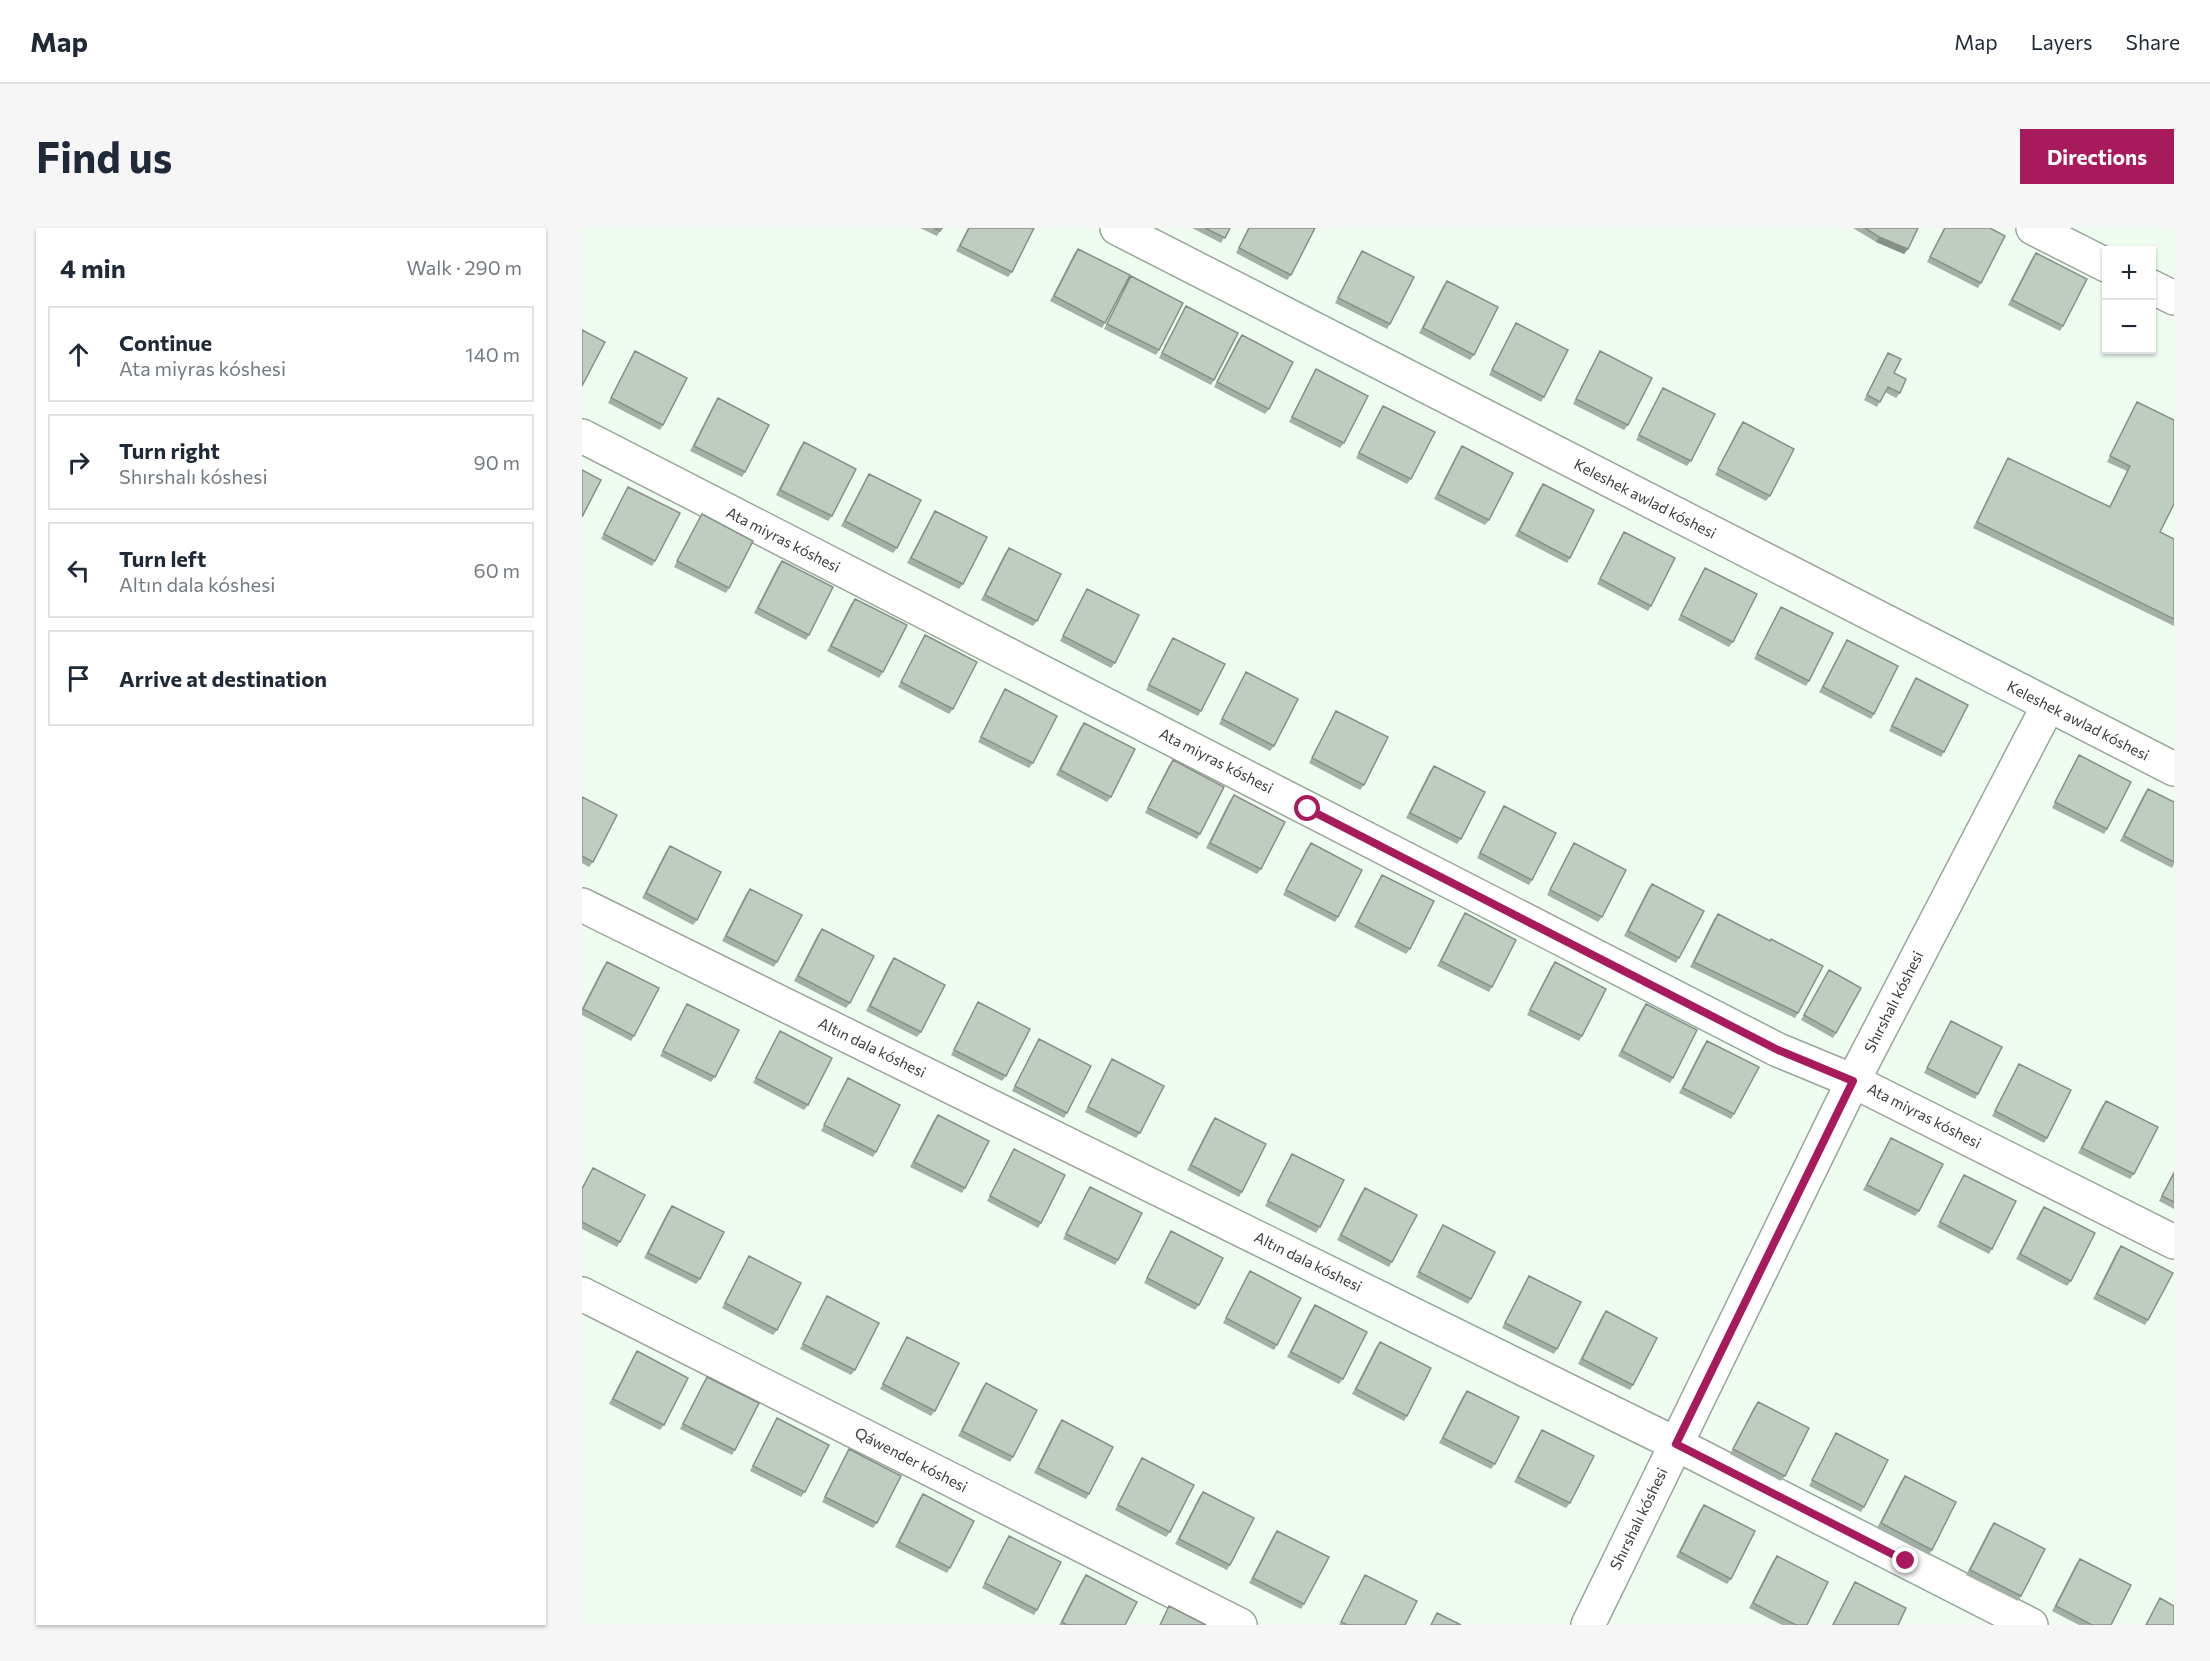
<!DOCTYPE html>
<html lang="en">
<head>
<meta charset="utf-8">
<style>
  body { margin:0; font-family:Commissioner,sans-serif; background:#f6f6f7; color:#1f2937 }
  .controls { position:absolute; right:18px; top:18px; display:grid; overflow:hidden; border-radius:0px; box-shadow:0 2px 4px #0004 }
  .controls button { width:54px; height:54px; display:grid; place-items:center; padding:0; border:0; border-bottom:2px solid #e0e1e3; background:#fff; color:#1f2937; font:30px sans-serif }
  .stop { position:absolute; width:18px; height:18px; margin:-14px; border:4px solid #a71b5d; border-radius:50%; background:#fff }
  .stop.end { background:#a71b5d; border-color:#fff; box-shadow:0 2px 6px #0008 }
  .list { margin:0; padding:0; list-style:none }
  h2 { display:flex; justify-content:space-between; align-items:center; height:78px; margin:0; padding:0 24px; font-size:26px }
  h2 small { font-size:20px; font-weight:400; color:#747a83 }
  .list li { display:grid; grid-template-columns:39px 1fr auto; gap:18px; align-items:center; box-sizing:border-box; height:96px; margin:0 12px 12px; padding:0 12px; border:2px solid #e0e1e3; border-radius:0px }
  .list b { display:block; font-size:22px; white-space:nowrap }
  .list p { margin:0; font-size:20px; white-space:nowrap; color:#747a83 }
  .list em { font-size:20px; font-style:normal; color:#747a83 }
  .icon { flex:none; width:33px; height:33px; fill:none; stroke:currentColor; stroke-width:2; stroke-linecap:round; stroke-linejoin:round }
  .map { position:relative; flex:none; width:1592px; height:1397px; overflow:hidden; border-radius:0px }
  header { display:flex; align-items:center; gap:36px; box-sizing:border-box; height:84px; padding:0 30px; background:#fff; border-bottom:2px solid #e0e1e3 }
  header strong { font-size:28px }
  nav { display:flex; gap:33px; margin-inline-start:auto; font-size:21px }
  .intro { display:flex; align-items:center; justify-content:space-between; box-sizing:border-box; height:144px; padding:0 36px }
  h1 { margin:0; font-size:42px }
  .button { padding:15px 27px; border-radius:0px; background:#a71b5d; color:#fff; font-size:21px; font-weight:700 }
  main { display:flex; gap:36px; padding:0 36px }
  aside { flex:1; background:#fff; border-radius:0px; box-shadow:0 2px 4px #0004 }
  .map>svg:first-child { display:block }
</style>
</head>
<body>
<header>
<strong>Map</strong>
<nav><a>Map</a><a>Layers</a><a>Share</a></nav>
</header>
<div class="intro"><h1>Find us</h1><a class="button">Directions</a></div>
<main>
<aside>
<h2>4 min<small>Walk · 290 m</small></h2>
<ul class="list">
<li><svg class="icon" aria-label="ahead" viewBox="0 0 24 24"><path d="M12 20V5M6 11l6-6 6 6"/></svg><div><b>Continue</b><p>Ata miyras kóshesi</p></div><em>140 m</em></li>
<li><svg class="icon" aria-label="right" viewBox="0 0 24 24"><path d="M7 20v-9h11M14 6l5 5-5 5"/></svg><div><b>Turn right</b><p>Shırshalı kóshesi</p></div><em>90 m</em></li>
<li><svg class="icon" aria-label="left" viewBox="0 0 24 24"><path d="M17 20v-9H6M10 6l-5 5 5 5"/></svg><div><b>Turn left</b><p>Altın dala kóshesi</p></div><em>60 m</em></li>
<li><svg class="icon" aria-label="arrive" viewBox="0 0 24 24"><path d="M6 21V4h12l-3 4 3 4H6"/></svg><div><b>Arrive at destination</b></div></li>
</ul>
</aside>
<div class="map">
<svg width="1592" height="1397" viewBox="0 0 1592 1397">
  <rect width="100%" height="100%" fill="#effdf1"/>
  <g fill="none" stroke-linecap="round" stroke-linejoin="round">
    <defs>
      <path id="minor" d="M535 0 1592 541
        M1451 0 1524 37
        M1570 59 1592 70
        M0 208 1196 822 1271 853 1592 1014
        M0 677 1094 1216 1449 1397
        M0 1066 658 1397
        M1006 1397 1271 853 1466 478"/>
    </defs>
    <use href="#minor" stroke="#99a69b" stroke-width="36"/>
    <use href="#minor" stroke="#fff" stroke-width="33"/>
  </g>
  <path fill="#a4b0a6" d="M338 0H360L355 8Z
    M386 0H452L430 44 426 49 374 23Z
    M610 0H648L639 15Z
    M666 0H733L709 47 705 52 654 25Z
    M1271 0H1336L1322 26 1294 14Z
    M1362 0H1408L1399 55 1396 60 1345 34Z
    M496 21 523 95 520 100 468 73 492 26Z
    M780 23 808 96 805 101 753 75 777 28Z
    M1454 25 1481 98 1478 103 1426 77 1450 30Z
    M549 48 577 122 574 127 522 101 546 53Z
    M865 53 892 127 888 132 837 105 861 58Z
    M604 78 632 152 629 157 577 130 601 83Z
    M934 95 962 169 959 174 907 147 931 100Z
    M660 107 687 181 683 186 632 159 656 112Z
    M53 123 81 197 78 202 26 175 50 128Z
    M1018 123 1046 197 1042 202 991 176 1015 128Z
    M1306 125 1318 165 1314 170 1303 164 1295 179 1282 172 1303 130Z
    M734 141 762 215 758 220 707 194 731 146Z
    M1081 160 1109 233 1105 238 1054 212 1078 165Z
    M136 170 163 244 160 249 108 223 132 176Z
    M1555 174 1578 304 1592 311V398L1391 300 1423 235 1426 230 1527 279 1545 243 1525 234 1552 179Z
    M801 178 829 251 825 256 774 230 798 183Z
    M1161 194 1188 268 1184 273 1133 247 1157 199Z
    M222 214 250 288 246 293 194 267 218 219Z
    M880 218 907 292 903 297 852 271 876 224Z
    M287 246 315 320 311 325 259 298 284 251Z
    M961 256 988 330 985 335 933 308 957 261Z
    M46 259 73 333 70 338 19 311 43 264Z
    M353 283 381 356 377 361 325 335 350 288Z
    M120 286 147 360 144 365 92 339Z
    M1042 304 1069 378 1066 383 1015 356 1039 309Z
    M427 320 455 393 451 398 399 372 423 325Z
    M200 333 227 407 224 412 172 385 196 338Z
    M1123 340 1151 414 1147 419 1096 392 1120 345Z
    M505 361 533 435 529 440 478 413 502 366Z
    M273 371 301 444 297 450 245 423 269 376Z
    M1199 379 1227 453 1224 458 1172 431 1196 384Z
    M343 407 371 481 367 486 316 459 340 412Z
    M591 410 619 483 616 488 564 462 588 415Z
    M1265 412 1292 486 1289 491 1237 464 1262 417Z
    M664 444 692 518 688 523 637 496 661 449Z
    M1334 450 1362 524 1359 529 1307 503 1331 455Z
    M423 461 451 535 447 540 396 514 420 466Z
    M754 483 782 557 778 562 727 535 751 488Z
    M502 495 529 569 525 574 474 547 498 500Z
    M1497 527 1525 601 1522 606 1470 580 1494 532Z
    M591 532 618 606 615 611 563 585 587 537Z
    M852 538 879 611 875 616 824 590 848 543Z
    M1566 561 1592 574V636L1590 640 1538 613 1562 566Z
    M652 567 679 641 675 646 624 620 648 572Z
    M0 569 11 634 7 639 0 635Z
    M922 578 950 652 947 657 895 630 919 583Z
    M729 615 756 689 753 694 701 667 725 620Z
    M992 615 1020 689 1016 694 965 667 989 620Z
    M88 618 115 692 111 697 60 670 84 623Z
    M800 647 828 721 824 726 772 699 797 652Z
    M1070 656 1097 730 1094 735 1042 708 1066 661Z
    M168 661 195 734 192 739 140 713 164 666Z
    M883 685 910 759 907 764 855 738 879 691Z
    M1136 686 1216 785 1213 790 1108 739 1132 691Z
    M240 701 268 775 264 780 212 753 236 706Z
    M312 730 339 804 335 809 284 783 308 735Z
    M25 734 52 808 49 813 0 787V780L21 739Z
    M973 734 1000 808 997 813 945 787 969 739Z
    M1247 742 1254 805 1251 810 1219 792Z
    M396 774 424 848 420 853 369 827 393 780Z
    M105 776 133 849 129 854 78 828 102 781Z
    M1064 776 1091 850 1088 855 1036 828 1060 781Z
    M1369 793 1396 866 1393 871 1342 845 1366 798Z
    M198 803 226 877 222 882 171 855 195 808Z
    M457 811 485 885 482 890 430 863 454 816Z
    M1125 813 1152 886 1149 891 1097 865 1121 818Z
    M530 831 558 905 554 910 503 884 527 836Z
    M1437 836 1465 910 1462 915 1410 888 1434 841Z
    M266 850 294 924 291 929 239 903 263 855Z
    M1524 873 1552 946 1548 951 1496 925 1520 878Z
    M356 887 383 960 380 965 328 939 352 892Z
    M633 890 660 964 657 969 605 942 629 895Z
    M1309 910 1337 983 1333 988 1281 962 1306 915Z
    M432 921 459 995 456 1000 405 973 429 926Z
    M710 926 738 999 734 1005 683 978 707 931Z
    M11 940 38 1014 35 1019 0 1001V959Z
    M1592 943V981L1577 973Z
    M1382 947 1410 1021 1407 1026 1355 999 1379 952Z
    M508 959 536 1032 533 1037 481 1011 505 964Z
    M783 960 810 1034 807 1039 755 1012 779 965Z
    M90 978 118 1051 114 1056 62 1030 86 983Z
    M1462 979 1489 1053 1485 1058 1434 1031 1458 984Z
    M861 997 889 1071 886 1076 834 1049 858 1002Z
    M589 1003 617 1077 613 1082 562 1055 586 1008Z
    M1539 1018 1566 1092 1563 1097 1511 1071 1535 1023Z
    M167 1028 195 1102 191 1107 140 1080 164 1033Z
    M668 1043 695 1117 692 1122 641 1095 665 1048Z
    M947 1048 975 1121 972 1126 920 1100 944 1053Z
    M245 1068 273 1142 269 1147 218 1121 242 1074Z
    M733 1077 761 1151 757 1156 705 1129 729 1082Z
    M1024 1083 1051 1157 1048 1162 996 1136 1020 1088Z
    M325 1109 353 1183 349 1188 298 1161 322 1114Z
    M798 1114 825 1188 822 1193 770 1166 794 1119Z
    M55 1123 82 1197 78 1202 27 1176 51 1129Z
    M125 1149 153 1222 150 1227 98 1201 122 1154Z
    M404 1155 431 1229 428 1234 376 1208 400 1160Z
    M885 1163 913 1236 909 1241 857 1215 881 1168Z
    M1176 1174 1203 1248 1199 1253 1148 1226 1172 1179Z
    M195 1190 223 1264 219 1269 168 1243 192 1195Z
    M480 1192 507 1266 504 1271 452 1245 476 1197Z
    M960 1202 988 1275 984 1280 932 1254 957 1207Z
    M1254 1205 1282 1279 1279 1284 1227 1258 1251 1210Z
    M267 1221 295 1295 291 1300 240 1274 264 1226Z
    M560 1230 588 1304 584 1309 533 1282 557 1235Z
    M1323 1248 1350 1322 1347 1327 1295 1300 1319 1253Z
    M621 1264 648 1337 645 1342 593 1316 617 1269Z
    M341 1266 368 1340 365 1345 313 1319 337 1271Z
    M1122 1277 1149 1351 1145 1356 1094 1329 1118 1282Z
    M1412 1295 1439 1368 1436 1373 1384 1347 1408 1300Z
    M695 1303 722 1376 719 1381 667 1355 691 1308Z
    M427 1308 455 1382 452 1387 400 1360 424 1313Z
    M1195 1328 1225 1397H1200L1167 1380 1191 1333Z
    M1498 1331 1529 1397H1497L1470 1383 1494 1336Z
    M504 1347 543 1397H477L500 1352Z
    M783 1347 823 1397H757L780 1352Z
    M1273 1354 1316 1397H1250L1270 1359Z"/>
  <path fill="#869087" d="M1297 9 1326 21 1322 26 1294 14Z"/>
  <path fill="#bfcdc1" stroke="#869087" stroke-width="1.5" d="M352 0H360L358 3Z
    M387 0H452L430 44 378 18Z
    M623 0H648L643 10Z
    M667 0H733L709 47 657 20Z
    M1283 0H1336L1326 21 1297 9Z
    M1363 0H1408L1423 8 1399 55 1348 29Z
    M496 21 548 47 523 95 472 68Z
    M780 23 832 49 808 96 756 70Z
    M1454 25 1505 51 1481 98 1430 72Z
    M549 48 601 75 577 122 525 96Z
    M865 53 916 79 892 127 841 100Z
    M604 78 656 105 632 152 580 125Z
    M934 95 986 122 962 169 910 142Z
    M0 102 23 114 0 158Z
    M660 107 711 134 687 181 635 154Z
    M53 123 105 150 81 197 29 170Z
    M1018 123 1070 150 1046 197 994 171Z
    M1306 125 1319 131 1312 145 1324 151 1318 165 1306 159 1298 174 1285 167Z
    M734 141 786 168 762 215 710 189Z
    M1081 160 1133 186 1109 233 1057 207Z
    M136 170 187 197 163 244 112 218Z
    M1555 174 1592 192V276L1578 304 1592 311V391L1395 294 1426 230 1528 279 1548 238 1528 228Z
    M801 178 853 204 829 251 777 225Z
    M1161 194 1212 221 1188 268 1136 241Z
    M222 214 274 241 250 288 198 262Z
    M880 218 931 245 907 292 856 266Z
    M0 242 19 252 0 289Z
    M287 246 339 272 315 320 263 293Z
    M961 256 1012 282 988 330 937 303Z
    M46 259 98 285 73 333 22 306Z
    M353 283 405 309 381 356 329 330Z
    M120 286 171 313 147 360 95 333Z
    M1042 304 1093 330 1069 378 1018 351Z
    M427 320 479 346 455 393 403 367Z
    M200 333 251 359 227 407 176 380Z
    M1123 340 1175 366 1151 414 1099 387Z
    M505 361 557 387 533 435 481 408Z
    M273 371 325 397 301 444 249 418Z
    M1199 379 1251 405 1227 453 1175 426Z
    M343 407 395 434 371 481 319 454Z
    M591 410 643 436 619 483 567 457Z
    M1265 412 1316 438 1292 486 1241 459Z
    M664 444 716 471 692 518 640 491Z
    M1334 450 1386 477 1362 524 1310 498Z
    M423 461 475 488 451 535 399 509Z
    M754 483 806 509 782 557 730 530Z
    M502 495 553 521 529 569 478 542Z
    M1497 527 1549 554 1525 601 1473 574Z
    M591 532 642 559 618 606 566 580Z
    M852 538 903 564 879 611 828 585Z
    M1566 561 1592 574V634L1542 608Z
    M652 567 703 594 679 641 628 615Z
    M0 569 35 587 11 634 0 628Z
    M922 578 974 605 950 652 898 625Z
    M729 615 780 642 756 689 704 662Z
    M992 615 1044 642 1020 689 968 662Z
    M88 618 139 644 115 692 64 665Z
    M800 647 852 673 828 721 776 694Z
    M1070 656 1122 683 1097 730 1046 703Z
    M168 661 220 687 195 734 144 708Z
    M883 685 934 712 910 759 859 733Z
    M1136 686 1188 713 1189 711 1241 738 1216 785 1112 734Z
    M240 701 292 728 268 775 216 748Z
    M312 730 363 757 339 804 288 778Z
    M25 734 77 760 52 808 1 781Z
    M973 734 1024 761 1000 808 948 782Z
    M1247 742 1279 760 1254 805 1222 787Z
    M396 774 448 801 424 848 372 822Z
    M105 776 157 802 133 849 81 823Z
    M1064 776 1115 802 1091 850 1040 823Z
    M1369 793 1420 819 1396 866 1345 840Z
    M198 803 250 830 226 877 174 850Z
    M457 811 509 838 485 885 433 858Z
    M1125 813 1177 839 1152 886 1101 860Z
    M530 831 582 858 558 905 506 879Z
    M1437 836 1489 862 1465 910 1413 883Z
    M266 850 318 877 294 924 242 897Z
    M1524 873 1576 899 1552 946 1500 920Z
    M356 887 407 913 383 960 332 934Z
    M633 890 684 916 660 964 609 937Z
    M1309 910 1361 936 1337 983 1285 957Z
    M432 921 483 947 459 995 408 968Z
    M710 926 762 952 738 999 686 973Z
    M11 940 63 967 38 1014 0 994V961Z
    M1592 945V974L1580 968Z
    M1382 947 1434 973 1410 1021 1358 994Z
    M508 959 560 985 536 1032 484 1006Z
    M783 960 835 987 810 1034 759 1007Z
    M90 978 142 1004 118 1051 66 1025Z
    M1462 979 1513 1005 1489 1053 1438 1026Z
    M861 997 913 1024 889 1071 837 1044Z
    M589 1003 641 1030 617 1077 565 1050Z
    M1539 1018 1591 1045 1566 1092 1515 1066Z
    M167 1028 219 1055 195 1102 143 1075Z
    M668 1043 719 1070 695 1117 644 1090Z
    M947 1048 999 1074 975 1121 923 1095Z
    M245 1068 297 1095 273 1142 221 1116Z
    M733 1077 785 1104 761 1151 709 1124Z
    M1024 1083 1075 1110 1051 1157 1000 1131Z
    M325 1109 377 1135 353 1183 301 1156Z
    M798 1114 849 1140 825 1188 774 1161Z
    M55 1123 106 1150 82 1197 31 1171Z
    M125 1149 177 1175 153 1222 101 1196Z
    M404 1155 455 1182 431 1229 380 1203Z
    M885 1163 937 1189 913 1236 861 1210Z
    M1176 1174 1227 1200 1203 1248 1151 1221Z
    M195 1190 247 1217 223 1264 171 1238Z
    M480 1192 531 1219 507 1266 456 1240Z
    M960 1202 1012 1228 988 1275 936 1249Z
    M1254 1205 1306 1232 1282 1279 1230 1252Z
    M267 1221 319 1248 295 1295 243 1269Z
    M560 1230 612 1257 588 1304 536 1277Z
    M1323 1248 1374 1274 1350 1322 1299 1295Z
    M621 1264 672 1290 648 1337 597 1311Z
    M341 1266 392 1293 368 1340 317 1314Z
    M1122 1277 1173 1303 1149 1351 1098 1324Z
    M1412 1295 1463 1321 1439 1368 1388 1342Z
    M695 1303 747 1329 722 1376 671 1350Z
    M427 1308 479 1334 455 1382 403 1355Z
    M1195 1328 1246 1354 1225 1397H1214L1171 1375Z
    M1498 1331 1549 1357 1529 1397H1510L1474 1378Z
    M504 1347 555 1374 543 1397H485L480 1394Z
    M783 1347 835 1373 823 1397H766L759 1394Z
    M1273 1354 1324 1380 1316 1397H1251Z
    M1578 1370 1592 1378V1397H1564Z
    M587 1378 624 1397H578Z
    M855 1385 879 1397H849Z"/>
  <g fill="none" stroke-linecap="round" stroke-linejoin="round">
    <path stroke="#a71b5d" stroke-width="8" d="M726 581 1196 822 1271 853 1094 1216 1324 1333"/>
  </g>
  <g text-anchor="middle" stroke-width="6" stroke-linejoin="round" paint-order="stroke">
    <g font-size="15" fill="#393e39" stroke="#fff">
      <text transform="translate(1063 271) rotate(27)" y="5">Keleshek awlad kóshesi</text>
      <text transform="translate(201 312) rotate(27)" y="5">Ata miyras kóshesi</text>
      <text transform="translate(1496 493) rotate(27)" y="5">Keleshek awlad kóshesi</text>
      <text transform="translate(634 533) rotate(27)" y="5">Ata miyras kóshesi</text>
      <text transform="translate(1312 774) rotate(-63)" y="5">Shırshalı kóshesi</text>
      <text transform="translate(290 820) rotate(26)" y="5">Altın dala kóshesi</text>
      <text transform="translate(1342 888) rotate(27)" y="5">Ata miyras kóshesi</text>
      <text transform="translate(726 1034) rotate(26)" y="5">Altın dala kóshesi</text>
      <text transform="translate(329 1232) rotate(27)" y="5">Qáwender kóshesi</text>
      <text transform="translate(1057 1291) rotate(-64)" y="5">Shırshalı kóshesi</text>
    </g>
  </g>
</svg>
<div class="controls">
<button>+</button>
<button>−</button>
</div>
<div class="stop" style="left:726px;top:581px"></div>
<div class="stop end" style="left:1324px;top:1333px"></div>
</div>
</main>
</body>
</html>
